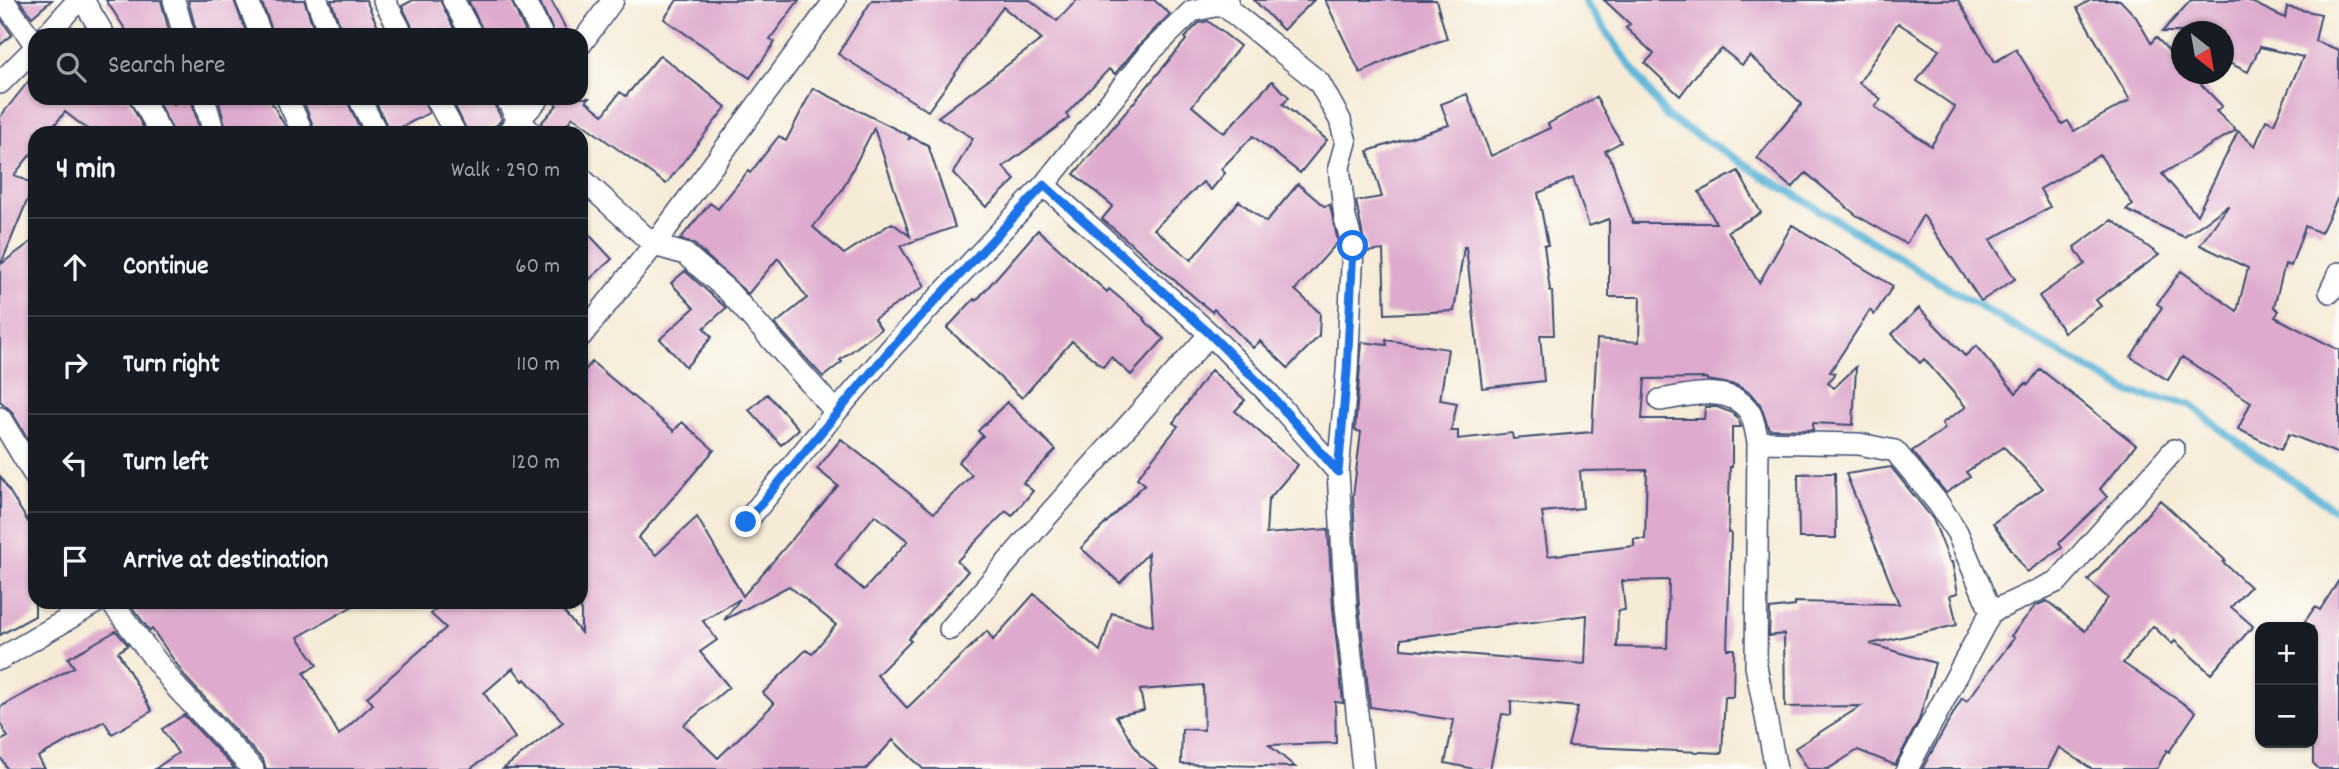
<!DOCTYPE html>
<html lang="en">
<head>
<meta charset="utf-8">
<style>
  body { margin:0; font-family:Dekko,sans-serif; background:#20242c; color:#f1f3f6 }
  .controls { position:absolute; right:21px; bottom:21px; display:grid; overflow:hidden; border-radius:14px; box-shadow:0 2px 5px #0004 }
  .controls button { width:63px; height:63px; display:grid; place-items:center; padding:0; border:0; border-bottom:2px solid #363941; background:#171b24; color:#f1f3f6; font:35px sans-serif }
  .compass { position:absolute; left:2171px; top:21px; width:63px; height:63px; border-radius:50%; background:#171b24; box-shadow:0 2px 5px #0004; rotate:149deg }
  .stop { position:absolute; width:21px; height:21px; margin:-16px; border:5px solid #1a73e8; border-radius:50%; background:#fff }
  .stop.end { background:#1a73e8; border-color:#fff; box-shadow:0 2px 7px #0008 }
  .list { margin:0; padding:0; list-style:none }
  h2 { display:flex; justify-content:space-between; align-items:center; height:91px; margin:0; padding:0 28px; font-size:30px }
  h2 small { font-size:23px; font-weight:400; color:#9ea1a6 }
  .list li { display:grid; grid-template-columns:46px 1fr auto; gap:21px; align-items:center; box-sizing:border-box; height:98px; padding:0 28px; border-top:2px solid #363941 }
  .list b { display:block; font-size:26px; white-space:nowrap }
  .list em { font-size:23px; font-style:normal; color:#9ea1a6 }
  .icon { flex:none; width:38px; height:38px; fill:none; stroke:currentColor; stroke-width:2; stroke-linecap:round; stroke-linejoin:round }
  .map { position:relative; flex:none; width:2339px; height:769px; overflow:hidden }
  .search { position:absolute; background:#171b24; box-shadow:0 2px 5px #0004; left:28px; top:28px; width:560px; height:77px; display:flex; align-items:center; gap:18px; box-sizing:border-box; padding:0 24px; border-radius:21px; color:#9ea1a6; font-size:26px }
  .panel { position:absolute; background:#171b24; box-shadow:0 2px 5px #0004; left:28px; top:126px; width:560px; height:483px; border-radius:21px }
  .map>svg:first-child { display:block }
</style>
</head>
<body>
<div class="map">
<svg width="2339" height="769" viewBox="0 0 2339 769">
  <rect width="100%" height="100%" fill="#fdfcf7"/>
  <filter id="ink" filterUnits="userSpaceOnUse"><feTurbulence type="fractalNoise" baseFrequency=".0143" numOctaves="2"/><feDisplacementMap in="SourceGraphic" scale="14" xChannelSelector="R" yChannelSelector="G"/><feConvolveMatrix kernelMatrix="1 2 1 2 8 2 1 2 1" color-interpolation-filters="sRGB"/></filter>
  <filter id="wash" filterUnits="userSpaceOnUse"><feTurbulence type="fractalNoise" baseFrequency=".00686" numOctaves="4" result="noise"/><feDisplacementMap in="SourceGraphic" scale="28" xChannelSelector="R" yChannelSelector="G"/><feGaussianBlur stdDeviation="1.57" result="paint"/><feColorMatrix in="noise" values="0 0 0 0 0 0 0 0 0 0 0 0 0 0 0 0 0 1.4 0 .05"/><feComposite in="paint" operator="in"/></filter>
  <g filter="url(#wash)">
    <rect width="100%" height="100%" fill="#f6ebd7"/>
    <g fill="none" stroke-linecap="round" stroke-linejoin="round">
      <path stroke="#5ab3d7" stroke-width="8" d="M1584 0 1667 117 1963 297 2131 393 2190 404 2229 436 2339 513"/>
    </g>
    <g id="blocks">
      <path fill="#deaacd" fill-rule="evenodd" d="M19 0H52L32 17Z
        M106 0H161L170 35H129Z
        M188 0H234L247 35H197Z
        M261 0H304L316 35H274Z
        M331 0H366L378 27 360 35H343Z
        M413 0H440L457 35H416L402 6Z
        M468 0H511L527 35H485Z
        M539 0H551L569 35H555Z
        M677 0H799L770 39 775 42 750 78 664 19Z
        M872 0H1030L1057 21 1077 0H1154L1170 14 1140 44 1115 74 1109 69 1066 114 1069 118 1003 167 1015 180 986 207 953 173 973 138 938 117 1042 39 1003 7 928 111 838 54Z
        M1254 0H1314L1283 30Z
        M1325 0H1436L1447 39 1401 53 1360 73Z
        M1604 0H1958L1995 62 2016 49 2062 124 2068 121 2074 131 2130 100 2077 8 2091 0H2120L2136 17 2151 43 2156 37 2181 64V74H2191L2222 106 2216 111 2236 130 2162 174 2197 215 2238 131 2255 146 2266 120 2274 124 2303 57 2260 47 2248 72 2223 60V32H2162L2191 0H2247L2285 18 2287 7 2321 14 2315 41 2339 50V195L2321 233 2305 226 2291 266 2285 264 2274 307 2279 311 2275 317 2339 350V454L2289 434 2281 450 2238 429 2251 402 2182 357 2168 380 2131 357 2162 307 2157 304 2181 271 2237 311 2248 268 2200 245 2229 205 2184 237 2126 210 2133 205 2100 155 2040 189 2050 207 1990 240 2015 279 1981 301 1923 215 1906 244 1856 215 1806 173 1792 188 1757 158 1802 104 1750 56 1742 65 1722 49 1702 67 1680 96 1645 63 1654 54 1626 28 1630 24ZM1898 23 1939 50 1917 81 1955 107 1931 146 1875 107 1881 99 1859 83Z
        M0 18 12 35 0 45Z
        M1208 21 1240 46 1192 106 1224 133 1272 81 1289 97 1283 104 1327 140 1300 173 1253 136 1221 169 1225 173 1211 190 1203 182 1154 229 1191 260 1239 201 1266 222 1298 184 1324 206 1330 205 1338 242 1295 290 1320 313 1319 336 1288 368 1260 341 1253 348 1214 309 1212 312 1102 219 1113 206 1074 174 1186 40 1185 38 1191 31 1199 23Z
        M660 55 726 107 666 184 573 117 560 133H545L541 123 557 105 552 101V98H589L586 101 603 115 620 92 626 96Z
        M35 73V98H128L146 133H92L65 112 48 133H35V149L14 175 34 184 1 264 35 239V451L11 411 0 401V117Z
        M813 88 910 136 908 140 911 137 928 145 955 227 900 246 925 286 874 319 881 329 840 360 842 362 823 377 775 324 807 298 778 258 748 294 694 244 680 239 710 203 718 209 748 171 750 173 779 136 786 141ZM874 128 910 236 892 223 844 254 813 227 842 190Z
        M1467 94 1491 156 1550 128 1548 124 1596 97 1621 142 1605 151 1612 162 1633 223H1716L1699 192 1738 171 1761 213 1728 231 1759 283 1792 225 1893 286 1874 315 1870 310 1830 372 1835 373 1828 383 1834 388 1856 367 1853 425 1813 423V430L1769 429 1760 404 1750 393 1736 385 1707 380V378L1645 379 1642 419H1704L1705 407H1717L1733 413 1738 419 1741 427H1732V467H1730L1728 533H1731L1727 649H1734L1733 697H1725L1722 753 1568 746 1578 707 1511 701V715L1502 714 1490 769H1474L1445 763 1454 720 1370 707 1359 606 1353 497 1361 432 1355 430 1362 342 1387 345 1386 340 1448 349 1440 400 1457 403 1451 431H1458V439L1512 433 1513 439 1592 432 1597 339 1639 342 1640 297H1609V219L1589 226 1573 178 1538 193 1548 245H1544L1550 291H1552L1554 335H1540L1544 381 1482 388 1466 247H1464L1454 311 1385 314 1383 250 1366 252 1356 201 1382 197 1368 151 1449 125 1441 104ZM1647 470 1645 539H1634V546L1548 556 1542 512 1583 508 1580 471ZM1669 580 1667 648 1617 647 1618 611 1625 610 1622 581ZM1587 615 1585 664 1401 649V639Z
        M156 98H165L175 105 170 98H191L200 133H174Z
        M218 98H269L289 133H227Z
        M313 98H346L362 133H316L304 103Z
        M374 98H423L429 113 390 133Z
        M451 98H491L502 119 497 125 481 133H468Z
        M2112 220 2159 255 2096 300 2101 306 2064 332 2039 296 2085 264 2074 247Z
        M581 226 612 259 581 287Z
        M1038 230 1107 292 1109 289 1144 318 1143 319 1164 339 1131 375 1111 357 1103 367 1072 341 1022 398 947 328 974 299 976 301Z
        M685 271 726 308 704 328 712 337 686 367 660 339 694 308 671 283Z
        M1919 308 1965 356 1976 346 2016 393 2026 383 2028 385 2040 369 2136 445 2100 489 2107 497 2059 543 2062 548 2027 572 1993 523 2043 488 2004 447 1966 472 1970 477 1946 493 1912 451 1945 429 1942 423 1966 407 1924 359 1920 363 1892 334Z
        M592 362 674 431 682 422 714 450 638 538 656 555 697 517 743 596 838 486 817 469 841 439 934 513 972 475 958 462 983 436 978 431 1007 402 1056 450 1023 483 1033 491 1012 516 1006 511 957 561 968 571 908 639 911 641 877 675 907 708 987 631 993 640 1034 594 1100 651 1112 613 1153 626 1148 553 1120 583 1081 548 1145 484 1137 478 1178 426 1173 423 1211 370 1245 400 1235 411 1298 465 1268 500 1266 534 1328 529 1333 608 1343 703 1335 702 1336 743 1269 745 1295 767 1181 764 1182 729 1204 730 1203 685 1140 690 1144 710 1116 716 1140 755 1158 769H923L893 740 866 769H503L563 722 525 679 523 681 513 668 484 693 515 738 470 769H266L263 760 187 679 152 629 150 631 128 602H360L298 637 317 665 304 673 339 735 373 704 367 697 446 628 431 614 443 602H556L581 633V375ZM875 515 908 541 864 590 835 565ZM789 586 836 625 812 654 806 650 763 693 774 704 718 758 684 725 729 687 700 652 717 640 703 621 740 599 724 620Z
        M767 394 799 429 781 445 749 410Z
        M1891 467 1933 519 1950 562H1952L1958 593 1950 595 1957 625 1870 644 1935 663 1919 720 1895 765 1858 750 1828 769H1808L1795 748 1861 706 1785 707 1784 634 1769 636 1770 609 1795 606V602L1899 604 1846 474Z
        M1835 473 1836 538H1799L1798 474Z
        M0 476 35 533V616L0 635Z
        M2160 500 2225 560 2223 562 2250 587 2231 607 2253 626 2211 674 2175 641 2172 644 2153 626 2123 663 2196 712 2169 752 2167 750 2157 769H2092L2059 747 2048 769H1922L1962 698 1967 701 2014 638 2011 636 2035 606 2047 601 2085 631 2108 598 2088 580Z
        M2339 580V769H2319L2313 763V627L2303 624 2315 607 2320 610Z
        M116 631 128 645 118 652 152 711 112 734 104 721 38 757 45 769H7L0 756V741L8 737 0 723V707L74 667 68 658Z
        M184 715 235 769H155L178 753 162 729Z"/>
    </g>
  </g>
  <g filter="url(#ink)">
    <use href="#blocks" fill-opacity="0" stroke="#3c4b70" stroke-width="2"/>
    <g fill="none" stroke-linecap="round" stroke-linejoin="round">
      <defs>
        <path id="minor" d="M3 0 35 44
          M83 0 104 35
          M174 0 184 35
          M247 0 261 35
          M317 0 330 35
          M384 0 403 35
          M453 0 472 35
          M524 0 542 35
          M1217 0 1319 82 1340 120 1346 142 1339 167 1345 218 1353 246 1347 372 1338 472 1346 607 1363 769
          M47 35 78 0
          M581 44 613 0
          M0 83 35 48
          M141 98 161 133
          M204 98 214 133
          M287 98 303 133
          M359 98 377 133
          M436 98 455 133
          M506 98 518 120 532 133
          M507 133 539 98
          M581 178 654 245 685 254 728 291 836 412
          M1044 185 1210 334 1270 395 1338 472
          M2330 292 2339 273
          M581 336 654 245 835 0
          M1660 400C1687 396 1729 383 1749 411 1754 418 1756 433 1758 442L1756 666 1776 769
          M0 418 35 476
          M1758 442 1859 444 1895 451 1938 503 1957 532 1991 612
          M746 522 836 412 894 345 1044 185 1149 53 1192 11 1223 4 1228 0
          M111 602 177 688 253 769
          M950 629 1041 523 1210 334
          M0 659 97 602
          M1907 769 1991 612 2058 581 2174 450"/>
      </defs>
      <use href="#minor" stroke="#3c4b70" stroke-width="24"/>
      <use href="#minor" stroke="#fff" stroke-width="21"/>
    </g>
  </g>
  <g fill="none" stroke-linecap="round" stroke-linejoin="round" filter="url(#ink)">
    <path stroke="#1a73e8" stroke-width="9" d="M746 522 894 345 1044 185 1210 334 1270 394 1338 472 1347 372 1353 246"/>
  </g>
</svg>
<div class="controls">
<button>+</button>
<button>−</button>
</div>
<svg class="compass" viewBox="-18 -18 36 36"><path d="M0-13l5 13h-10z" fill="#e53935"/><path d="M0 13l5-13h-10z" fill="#9ea1a6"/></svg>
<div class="stop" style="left:1353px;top:246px"></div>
<div class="stop end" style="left:746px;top:522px"></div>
<div class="search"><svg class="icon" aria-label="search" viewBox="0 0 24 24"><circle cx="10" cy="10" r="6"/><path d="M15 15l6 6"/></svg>Search here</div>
<section class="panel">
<h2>4 min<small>Walk · 290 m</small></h2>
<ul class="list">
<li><svg class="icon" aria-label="ahead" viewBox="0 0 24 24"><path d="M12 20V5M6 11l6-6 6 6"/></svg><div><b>Continue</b></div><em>60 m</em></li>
<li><svg class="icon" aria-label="right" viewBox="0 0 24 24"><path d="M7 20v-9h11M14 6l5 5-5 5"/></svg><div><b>Turn right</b></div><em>110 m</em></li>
<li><svg class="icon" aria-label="left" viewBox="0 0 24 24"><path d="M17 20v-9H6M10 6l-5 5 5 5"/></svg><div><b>Turn left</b></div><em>120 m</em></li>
<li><svg class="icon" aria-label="arrive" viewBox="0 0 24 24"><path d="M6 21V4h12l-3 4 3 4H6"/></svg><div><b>Arrive at destination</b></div></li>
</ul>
</section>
</div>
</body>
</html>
